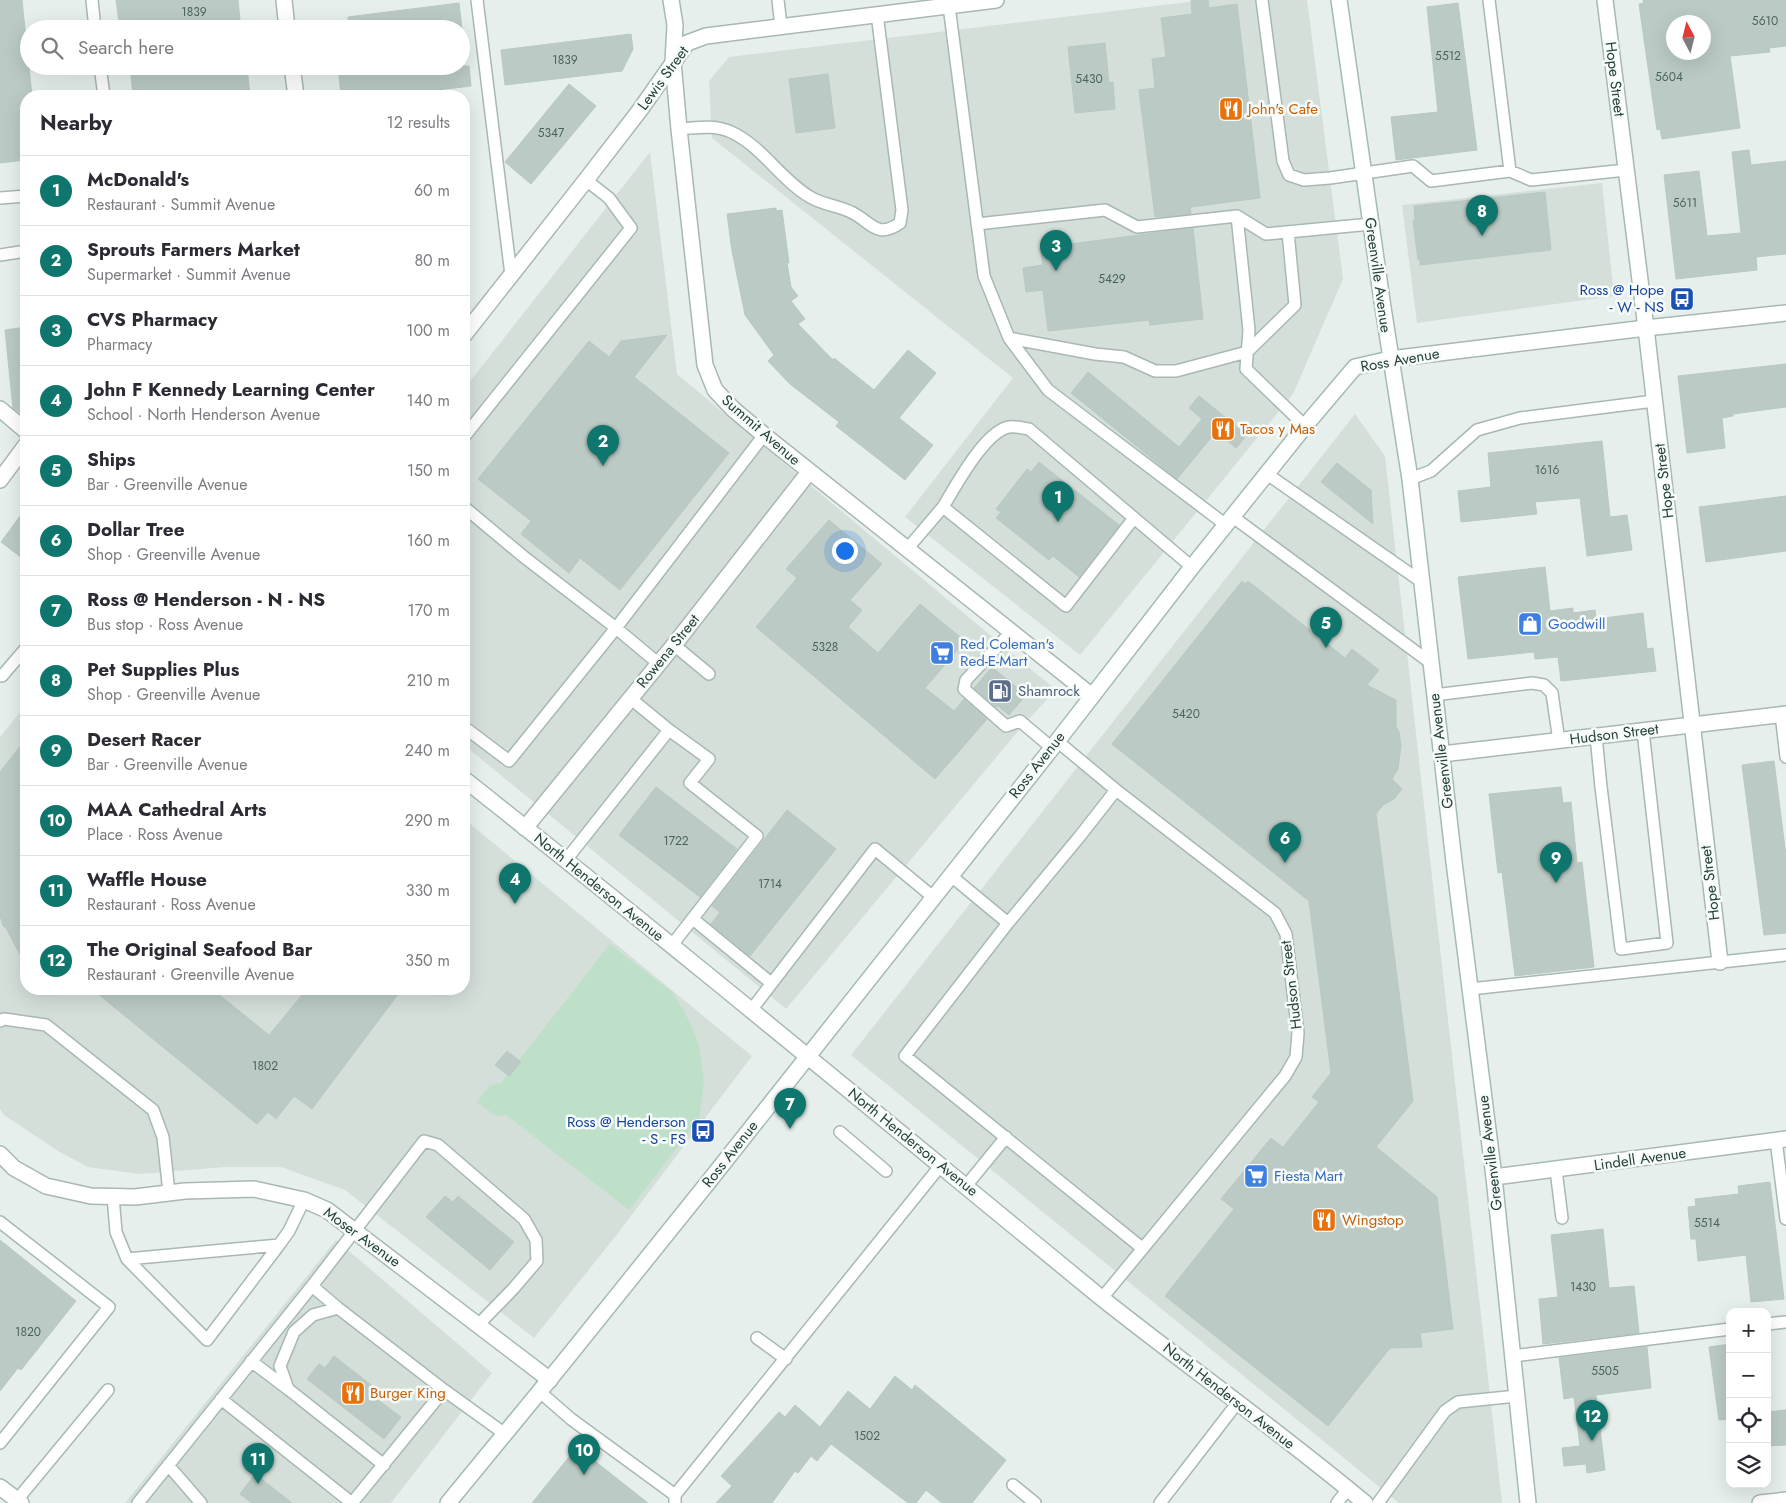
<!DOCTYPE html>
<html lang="en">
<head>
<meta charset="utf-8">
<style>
  body { margin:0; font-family:Jost,sans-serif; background:#f2f2f3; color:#2b2b33 }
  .controls { position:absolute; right:15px; bottom:15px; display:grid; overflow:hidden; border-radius:10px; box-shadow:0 5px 20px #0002 }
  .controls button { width:45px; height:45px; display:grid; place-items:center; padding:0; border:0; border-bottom:1px solid #e1e1e2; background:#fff; color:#2b2b33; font:25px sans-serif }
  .compass { position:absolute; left:1666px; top:15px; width:45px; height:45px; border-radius:50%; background:#fff; box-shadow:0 5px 20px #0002; rotate:353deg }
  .you { position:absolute; left:844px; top:550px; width:18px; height:18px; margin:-12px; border:4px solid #fff; border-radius:50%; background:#1a73e8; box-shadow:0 0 0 8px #1a73e833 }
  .badge { display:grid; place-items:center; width:32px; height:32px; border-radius:50%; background:#0f766e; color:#fff; font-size:16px; font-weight:700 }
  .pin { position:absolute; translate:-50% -41px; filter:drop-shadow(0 1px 2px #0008) }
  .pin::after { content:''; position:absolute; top:26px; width:18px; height:15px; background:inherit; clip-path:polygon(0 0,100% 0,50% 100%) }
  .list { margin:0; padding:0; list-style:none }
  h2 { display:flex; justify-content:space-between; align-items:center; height:65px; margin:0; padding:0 20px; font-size:21px }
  h2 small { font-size:16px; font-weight:400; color:#7c7c81 }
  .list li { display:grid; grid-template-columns:32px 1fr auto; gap:15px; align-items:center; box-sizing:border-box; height:70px; padding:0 20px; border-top:1px solid #e1e1e2 }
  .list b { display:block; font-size:19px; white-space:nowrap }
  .list p { margin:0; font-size:16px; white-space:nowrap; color:#7c7c81 }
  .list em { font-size:16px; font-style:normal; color:#7c7c81 }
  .icon { flex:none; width:28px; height:28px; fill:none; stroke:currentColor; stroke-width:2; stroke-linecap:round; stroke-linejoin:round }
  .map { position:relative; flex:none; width:1786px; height:1503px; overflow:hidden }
  .search { position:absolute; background:#fff; box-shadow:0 5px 20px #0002; left:20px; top:20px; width:450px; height:55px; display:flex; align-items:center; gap:12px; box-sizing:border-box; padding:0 18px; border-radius:28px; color:#7c7c81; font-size:19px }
  .panel { position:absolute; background:#fff; box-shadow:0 5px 20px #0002; left:20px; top:90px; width:450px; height:905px; border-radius:20px }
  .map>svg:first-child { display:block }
</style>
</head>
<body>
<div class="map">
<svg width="1786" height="1503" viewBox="0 0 1786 1503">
  <rect width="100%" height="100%" fill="#e6efeb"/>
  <path fill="#d4dfda" d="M1205 0H1307L1343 279 1293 394 1080 655 905 517 1013 378 712 138 709 81 729 57Z
    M650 152 677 374 1056 690 1024 724 786 1009 464 745V389Z
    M1602 183 1614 296 1417 323 1402 205Z
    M1355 414 1385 456 1502 1503H1399L851 1055Z
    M26 705V989H464V819L752 1056 615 1237 534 1338 345 1190 281 1167H225L139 1174 88 1167 58 1151 4 1115 0 1109V737Z
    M336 1240 492 1373 391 1503H125Z"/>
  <path fill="#bfe0c8" d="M610 944 672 992 683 1009 692 1027 699 1046 702 1065 704 1083 699 1120 629 1210 506 1115 496 1116 477 1102 490 1085 501 1083Z"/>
  <path fill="#bbcac4" stroke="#b8c9c2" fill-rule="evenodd" d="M0 0H22L32 96H26V160L0 163Z
    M116 0H238L240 20 168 29H120Z
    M1191 0H1208L1209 8 1237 4 1260 198 1190 207 1191 214 1155 217 1139 90 1155 88 1152 59 1166 57 1161 18 1192 14Z
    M1643 0H1786V46L1769 48 1770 52 1730 56 1740 128 1662 139 1660 129 1657 130 1639 4 1644 3ZM1674 22H1704V52H1674Z
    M459 3 462 29H349L348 17Z
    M1458 3 1477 150 1396 160 1391 117 1438 112 1427 7Z
    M631 34 633 49 622 71 505 85 501 50Z
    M1105 43 1109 83 1113 82 1115 109 1075 113 1068 47Z
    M130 66H247L250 96H133Z
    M338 66H469L471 86 386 96H341Z
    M828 74 835 128 796 133 789 79Z
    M569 84 596 106 531 184 505 162Z
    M1749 150 1751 165 1786 161V254L1756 257 1757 270 1676 279 1664 175 1699 171 1707 236 1741 233 1732 152Z
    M1545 192 1551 250 1420 265V259L1418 260 1413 221H1415L1414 206Z
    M776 208V211L782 210 789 263H787L791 287 798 296 791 301 805 319 798 324 833 360 834 358 874 390 908 350 936 373 899 418 933 445 905 480 836 426 839 422 790 384 768 361 774 355 745 315 732 251 727 214Z
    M1193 228 1203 319 1150 325 1149 320 1048 331 1043 290 1026 292 1023 268 1043 265 1040 248Z
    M26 327V413H20L13 408 5 330Z
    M667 335 634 377 729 453 620 590 580 558 569 573 521 534 531 521 478 479 589 341 609 357 621 341Z
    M1786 364V407L1733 414V416L1722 418 1725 448 1687 453 1678 376Z
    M1088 372 1179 447 1202 419 1189 408 1199 396 1247 435 1236 448 1224 438 1222 440 1214 434 1177 479 1071 393Z
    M1602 441 1610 517 1627 515 1632 550 1587 556 1580 498 1535 502 1537 514 1461 522 1458 491 1491 487 1488 453Z
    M1039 462 1119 525 1079 577 1053 556 1049 560 996 518 1001 512 996 509 1027 469 1031 472Z
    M1337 463 1371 490 1373 524 1321 482Z
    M1786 496V551L1706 562 1699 507Z
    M26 508V561L1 542Z
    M829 520 882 564 850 600 862 610 848 627 878 653 920 604 965 641 925 688 954 711 964 699 987 719 935 779 756 627 797 578 786 569Z
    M1545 567 1550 611 1573 608V613L1595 610 1596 619 1643 613 1647 649 1653 648 1656 671 1561 681 1558 657 1535 659 1534 652 1468 659 1458 577Z
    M1242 581 1245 584 1248 581 1345 658 1352 649 1379 670 1367 685 1396 700V726L1399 732 1401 746 1398 769 1392 779 1402 789 1394 799 1383 805 1376 814 1413 1101 1376 1147 1437 1197 1453 1329 1420 1333 1422 1347 1390 1348 1328 1426 1165 1296 1234 1209 1221 1199 1271 1138 1283 1147 1319 1102 1312 1097 1331 1073 1309 901 1112 744Z
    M992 667 1026 695 1009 715 998 706 996 707 974 688Z
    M26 739V966L6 928 3 926 0 915V772Z
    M1774 761 1786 856V933L1764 935 1742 765Z
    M656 787 737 849 700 897 619 835Z
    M1561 787 1563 803 1571 802 1577 863 1582 862 1594 967 1515 976 1502 872 1498 873 1489 794Z
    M787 810 836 849 750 956 711 924 720 912 712 906Z
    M92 989H212L269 1035 307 989H402L312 1109 294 1096 276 1119 268 1112 257 1124Z
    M507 1051 521 1062 509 1076 495 1065Z
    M1770 1182 1784 1299 1751 1302 1746 1255 1698 1261 1696 1239H1691L1688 1207 1696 1206 1695 1199 1739 1194 1738 1186Z
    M445 1196 453 1202 458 1196 514 1242 490 1270 426 1217Z
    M1603 1229 1609 1288 1634 1286 1639 1333 1543 1344 1539 1299 1558 1297 1551 1235Z
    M0 1240 76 1301 21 1370 18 1368 0 1391Z
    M1730 1344V1419L1719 1420 1709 1347Z
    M1647 1347 1651 1388 1596 1395 1605 1470 1587 1473 1586 1464 1564 1466 1562 1448 1580 1446 1574 1397 1564 1399 1559 1358Z
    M334 1356 379 1391 374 1397 401 1417 384 1439 307 1379 319 1364 325 1368Z
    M895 1376 912 1390 915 1385 1006 1460 972 1503H942L926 1490 916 1503H908L831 1444 817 1461 811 1456 798 1473 795 1471 772 1503H716L732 1486 721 1476 779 1412 785 1417 795 1405 820 1427 848 1391 870 1409Z
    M1786 1410V1445L1767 1446V1412Z
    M577 1447 648 1503H532Z
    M255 1474 292 1503H252L240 1494Z"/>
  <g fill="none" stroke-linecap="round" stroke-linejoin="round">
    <defs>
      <path id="service" d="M92 0 95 29
        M477 0 511 275
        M778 0 781 26
        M1262 0 1283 161 1289 175 1304 180 1330 178 1413 166 1431 181 1510 171 1531 180 1626 170
        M1489 0 1510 171
        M949 6 984 276 1009 338 1048 390 1226 525
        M100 66 104 96
        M679 129C697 128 714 124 731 132 762 146 781 180 810 197 823 205 840 206 853 213 872 223 877 239 900 223L902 210 877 14
        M0 198 26 196
        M1237 216 1249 330 1246 369 1305 426
        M977 224 1105 210 1137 227 1237 216 1266 234 1371 224
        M0 255 26 251
        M1009 338 1095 354 1124 357 1155 371H1176L1247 352 1295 305 1288 232
        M464 437 631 228 609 198 586 180
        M1267 474 1422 582
        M1410 479 1431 471 1477 430 1520 418 1654 401
        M464 507 524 557 616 628 659 664
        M1233 517 1431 663
        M1134 518 1066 606 943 507C955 487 985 431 1009 427 1015 426 1023 428 1029 429L1192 567
        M908 548 943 507
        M1012 631 966 680 964 689 1006 726 1020 721 1052 748
        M674 645 709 674
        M0 676H2L26 648
        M1434 695 1532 683 1544 685 1552 693 1559 741
        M1781 714 1786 757
        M464 727 509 761 616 628 764 435
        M669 730 709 759 690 783 757 836 672 945
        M1596 736 1601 787 1621 949 1667 943 1643 731
        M1057 741 1116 790 1275 913 1286 934 1298 1033 1296 1057 1285 1076 1102 1298
        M566 860 669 730 630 698
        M950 875 1008 923 1080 836 1116 790
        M693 919 771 983
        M1008 923 905 1056 1142 1248
        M1470 989 1786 955
        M752 1009 875 849 933 897
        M0 1021 4 1019 46 1025 153 1110 163 1137 169 1193
        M840 1132 886 1171
        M1776 1140 1786 1219
        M1556 1170 1562 1218
        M966 1186 1006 1137
        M113 1196 116 1232 127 1259 279 1245 289 1231 304 1200
        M0 1222 109 1307 0 1443
        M127 1259 207 1340 279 1245
        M312 1286 338 1308
        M1767 1324 1786 1322
        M757 1338 786 1359
        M1513 1356 1730 1329
        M251 1361 288 1389
        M540 1392 571 1419 675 1495
        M221 1399 352 1503 444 1390
        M168 1465 201 1503
        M384 1465 288 1389 280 1366 294 1332 313 1315 338 1308 444 1390 505 1434
        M1013 1485 1035 1503
        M17 1500 108 1390
        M138 1503 312 1286 424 1141 438 1145 524 1219 536 1240 537 1261 513 1289 478 1325
        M675 1503V1495L941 1165
        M1160 1503 1238 1402
        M1337 1503 1348 1489
        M1378 1503 1445 1411 1458 1402 1517 1396"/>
      <path id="minor" d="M284 0 287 29
        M671 0 675 25 673 62 679 129 705 365 715 390 733 409 764 435 1092 696
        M1605 0 1646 328 1720 962
        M292 66 296 96
        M464 335 586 180 640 110 687 43 706 36 996 0
        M0 480 26 445
        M1442 754 1786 714
        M525 828 674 645 809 472
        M0 1154 14 1168 46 1186 91 1196 135 1197 185 1191 254 1189 304 1200 327 1210 550 1380
        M1494 1177 1786 1139
        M0 1487 21 1503
        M1760 1503 1786 1500"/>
      <path id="tertiary" d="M1390 359 1646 328 1786 313
        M0 409 26 431
        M464 779C678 948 888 1123 1099 1296 1187 1366 1279 1431 1365 1503"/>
      <path id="secondary" d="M1339 0 1382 301 1410 479 1454 862 1494 1177 1528 1503
        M448 1503 563 1363 710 1180 1052 748 1192 567 1305 426 1355 367 1390 359"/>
    </defs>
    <use href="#service" stroke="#a8b8b2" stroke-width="14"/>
    <use href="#minor" stroke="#a8b8b2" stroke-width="18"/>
    <use href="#tertiary" stroke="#a8b8b2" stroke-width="18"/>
    <use href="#secondary" stroke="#a4bbb3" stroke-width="18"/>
    <use href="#service" stroke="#fff" stroke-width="11"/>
    <use href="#minor" stroke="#fff" stroke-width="15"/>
    <use href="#tertiary" stroke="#fff" stroke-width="15"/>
    <use href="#secondary" stroke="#fff" stroke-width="15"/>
  </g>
  <defs>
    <symbol id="restaurant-square" viewBox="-11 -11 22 22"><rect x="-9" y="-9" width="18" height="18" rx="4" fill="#e8710a" stroke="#f7fbf9"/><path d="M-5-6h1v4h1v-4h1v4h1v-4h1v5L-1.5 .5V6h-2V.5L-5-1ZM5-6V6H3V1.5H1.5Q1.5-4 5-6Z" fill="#fff"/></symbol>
    <symbol id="bus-square" viewBox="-11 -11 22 22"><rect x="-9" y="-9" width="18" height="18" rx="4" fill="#1a4fb4" stroke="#f7fbf9"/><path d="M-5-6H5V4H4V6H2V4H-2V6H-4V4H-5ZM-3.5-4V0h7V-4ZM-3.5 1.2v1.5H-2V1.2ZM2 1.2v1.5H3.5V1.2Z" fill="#fff"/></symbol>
    <symbol id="shop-square" viewBox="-11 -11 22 22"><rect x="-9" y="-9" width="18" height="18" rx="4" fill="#3f7fe0" stroke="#f7fbf9"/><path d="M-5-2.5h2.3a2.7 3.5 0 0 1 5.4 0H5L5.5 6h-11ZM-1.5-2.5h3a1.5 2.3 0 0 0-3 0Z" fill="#fff"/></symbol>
    <symbol id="supermarket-square" viewBox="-11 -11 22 22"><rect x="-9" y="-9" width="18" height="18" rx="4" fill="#3f7fe0" stroke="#f7fbf9"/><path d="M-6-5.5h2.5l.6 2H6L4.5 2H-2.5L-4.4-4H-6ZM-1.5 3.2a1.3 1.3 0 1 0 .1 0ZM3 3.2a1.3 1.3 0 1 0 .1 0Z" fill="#fff"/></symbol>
    <symbol id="fuel-square" viewBox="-11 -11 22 22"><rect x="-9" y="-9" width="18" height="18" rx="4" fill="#5c6f8a" stroke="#f7fbf9"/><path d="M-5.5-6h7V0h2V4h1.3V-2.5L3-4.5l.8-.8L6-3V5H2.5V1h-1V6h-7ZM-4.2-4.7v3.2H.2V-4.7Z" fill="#fff"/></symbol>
  </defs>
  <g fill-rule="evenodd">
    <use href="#restaurant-square" x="1217" y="95" width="28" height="28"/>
    <use href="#bus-square" x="1668" y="285" width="28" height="28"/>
    <use href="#restaurant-square" x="1209" y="415" width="28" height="28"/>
    <use href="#shop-square" x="1516" y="610" width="28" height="28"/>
    <use href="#supermarket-square" x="928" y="639" width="28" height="28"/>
    <use href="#fuel-square" x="986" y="677" width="28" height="28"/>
    <use href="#bus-square" x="689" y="1117" width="28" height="28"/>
    <use href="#supermarket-square" x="1242" y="1162" width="28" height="28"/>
    <use href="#restaurant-square" x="1310" y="1206" width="28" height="28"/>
    <use href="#restaurant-square" x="339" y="1379" width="28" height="28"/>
  </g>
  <g text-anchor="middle" stroke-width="5" stroke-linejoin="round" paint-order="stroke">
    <g font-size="12" fill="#4a645c">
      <text x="194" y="16">1839</text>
      <text x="1765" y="25">5610</text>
      <text x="1448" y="60">5512</text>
      <text x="565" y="64">1839</text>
      <text x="1669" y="81">5604</text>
      <text x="1089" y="83">5430</text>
      <text x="551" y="137">5347</text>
      <text x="1685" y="207">5611</text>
      <text x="1112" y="283">5429</text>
      <text x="1547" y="474">1616</text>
      <text x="825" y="651">5328</text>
      <text x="1186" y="718">5420</text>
      <text x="676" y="845">1722</text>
      <text x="770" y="888">1714</text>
      <text x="265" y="1070">1802</text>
      <text x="1707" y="1227">5514</text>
      <text x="1583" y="1291">1430</text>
      <text x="28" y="1336">1820</text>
      <text x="1605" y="1375">5505</text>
      <text x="867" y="1440">1502</text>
    </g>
    <g font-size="15" fill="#24423a" stroke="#f7fbf9">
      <text transform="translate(663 78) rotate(-54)" y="5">Lewis Street</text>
      <text transform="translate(1615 79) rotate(83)" y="5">Hope Street</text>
      <text transform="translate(1378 275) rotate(82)" y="5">Greenville Avenue</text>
      <text transform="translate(1400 360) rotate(-10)" y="5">Ross Avenue</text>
      <text transform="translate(761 430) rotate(41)" y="5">Summit Avenue</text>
      <text transform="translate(1664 481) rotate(-97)" y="5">Hope Street</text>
      <text transform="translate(668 651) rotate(-51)" y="5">Rowena Street</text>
      <text transform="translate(1614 734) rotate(-7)" y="5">Hudson Street</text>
      <text transform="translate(1441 751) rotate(-97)" y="5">Greenville Avenue</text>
      <text transform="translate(1037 765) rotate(-52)" y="5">Ross Avenue</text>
      <text transform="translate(1710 883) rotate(-97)" y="5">Hope Street</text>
      <text transform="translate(599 887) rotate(39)" y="5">North Henderson Avenue</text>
      <text transform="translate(1291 985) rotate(-97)" y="5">Hudson Street</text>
      <text transform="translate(913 1142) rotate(39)" y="5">North Henderson Avenue</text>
      <text transform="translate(1490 1153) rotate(-97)" y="5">Greenville Avenue</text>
      <text transform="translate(730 1154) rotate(-52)" y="5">Ross Avenue</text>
      <text transform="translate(1640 1159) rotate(-8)" y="5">Lindell Avenue</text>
      <text transform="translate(362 1237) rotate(36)" y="5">Moser Avenue</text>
      <text transform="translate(1229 1396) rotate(38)" y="5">North Henderson Avenue</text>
    </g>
    <g font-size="15" fill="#c56008" stroke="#f7fbf9" text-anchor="start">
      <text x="1248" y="114">John's Cafe</text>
      <text x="1240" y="434">Tacos y Mas</text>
      <text x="1342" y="1225">Wingstop</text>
      <text x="370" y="1398">Burger King</text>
    </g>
    <g font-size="15" fill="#164399" stroke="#f7fbf9" text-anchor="end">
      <text x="1664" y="295">Ross @ Hope<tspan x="1664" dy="17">- W - NS</tspan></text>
      <text x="686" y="1127">Ross @ Henderson<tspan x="686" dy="17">- S - FS</tspan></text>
    </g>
    <g font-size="15" fill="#366cbe" stroke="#f7fbf9" text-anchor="start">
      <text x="1548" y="629">Goodwill</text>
      <text x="960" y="649">Red Coleman's<tspan x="960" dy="17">Red-E-Mart</tspan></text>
      <text x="1274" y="1181">Fiesta Mart</text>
    </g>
    <g font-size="15" fill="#4e5e75" stroke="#f7fbf9" text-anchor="start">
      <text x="1018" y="696">Shamrock</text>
    </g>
  </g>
</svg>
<div class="controls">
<button>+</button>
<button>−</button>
<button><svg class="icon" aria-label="locate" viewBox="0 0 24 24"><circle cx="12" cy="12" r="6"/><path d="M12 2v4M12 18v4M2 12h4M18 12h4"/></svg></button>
<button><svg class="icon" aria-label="layers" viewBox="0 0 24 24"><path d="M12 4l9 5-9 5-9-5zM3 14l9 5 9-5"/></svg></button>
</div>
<svg class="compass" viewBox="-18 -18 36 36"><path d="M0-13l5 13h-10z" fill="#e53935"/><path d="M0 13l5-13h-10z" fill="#7c7c81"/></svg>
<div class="you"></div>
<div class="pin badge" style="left:1058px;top:522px">1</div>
<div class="pin badge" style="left:603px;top:466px">2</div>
<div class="pin badge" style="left:1056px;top:271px">3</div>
<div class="pin badge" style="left:515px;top:904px">4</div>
<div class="pin badge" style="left:1326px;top:648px">5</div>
<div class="pin badge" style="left:1285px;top:863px">6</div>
<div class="pin badge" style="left:790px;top:1129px">7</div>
<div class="pin badge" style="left:1482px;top:236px">8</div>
<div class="pin badge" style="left:1556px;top:883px">9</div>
<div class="pin badge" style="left:584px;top:1475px">10</div>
<div class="pin badge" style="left:258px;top:1484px">11</div>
<div class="pin badge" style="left:1592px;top:1441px">12</div>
<div class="search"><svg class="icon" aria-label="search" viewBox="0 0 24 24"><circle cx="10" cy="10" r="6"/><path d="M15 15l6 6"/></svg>Search here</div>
<section class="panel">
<h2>Nearby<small>12 results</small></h2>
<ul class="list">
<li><span class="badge">1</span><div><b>McDonald's</b><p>Restaurant · Summit Avenue</p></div><em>60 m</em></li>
<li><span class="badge">2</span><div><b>Sprouts Farmers Market</b><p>Supermarket · Summit Avenue</p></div><em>80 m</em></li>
<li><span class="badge">3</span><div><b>CVS Pharmacy</b><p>Pharmacy</p></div><em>100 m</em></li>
<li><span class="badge">4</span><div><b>John F Kennedy Learning Center</b><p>School · North Henderson Avenue</p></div><em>140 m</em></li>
<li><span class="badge">5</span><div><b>Ships</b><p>Bar · Greenville Avenue</p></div><em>150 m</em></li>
<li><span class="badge">6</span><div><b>Dollar Tree</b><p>Shop · Greenville Avenue</p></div><em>160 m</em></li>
<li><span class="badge">7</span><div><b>Ross @ Henderson - N - NS</b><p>Bus stop · Ross Avenue</p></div><em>170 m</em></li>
<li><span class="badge">8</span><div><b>Pet Supplies Plus</b><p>Shop · Greenville Avenue</p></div><em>210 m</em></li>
<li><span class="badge">9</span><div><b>Desert Racer</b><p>Bar · Greenville Avenue</p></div><em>240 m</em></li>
<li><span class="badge">10</span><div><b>MAA Cathedral Arts</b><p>Place · Ross Avenue</p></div><em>290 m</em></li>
<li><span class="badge">11</span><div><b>Waffle House</b><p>Restaurant · Ross Avenue</p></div><em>330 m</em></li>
<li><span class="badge">12</span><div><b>The Original Seafood Bar</b><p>Restaurant · Greenville Avenue</p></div><em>350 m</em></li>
</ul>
</section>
</div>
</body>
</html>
